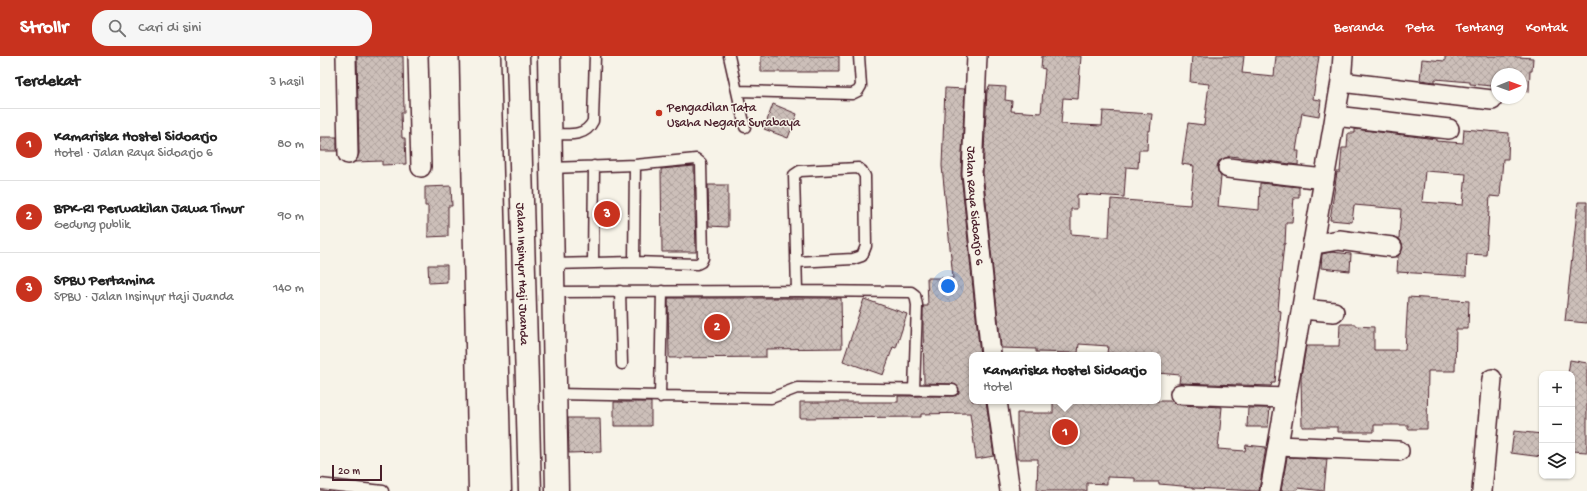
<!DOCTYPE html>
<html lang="id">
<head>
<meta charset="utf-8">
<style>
  body { margin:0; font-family:"Gochi Hand",sans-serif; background:#f6f6f6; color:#222 }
  .controls { position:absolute; right:12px; bottom:12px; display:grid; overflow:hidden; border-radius:8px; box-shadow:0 1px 3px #0004 }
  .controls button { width:36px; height:36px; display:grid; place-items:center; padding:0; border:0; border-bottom:1px solid #e0e0e0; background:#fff; color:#222; font:20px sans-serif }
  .compass { position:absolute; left:1171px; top:12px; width:36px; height:36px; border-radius:50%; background:#fff; box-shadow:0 1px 3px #0004; rotate:89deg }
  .scale { position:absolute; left:12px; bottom:10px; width:50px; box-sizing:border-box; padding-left:4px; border:2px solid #4a1f2b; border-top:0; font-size:11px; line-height:14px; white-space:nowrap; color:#4a1f2b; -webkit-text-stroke:3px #f7f3e8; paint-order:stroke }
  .you { position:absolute; left:628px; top:230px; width:14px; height:14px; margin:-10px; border:3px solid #fff; border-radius:50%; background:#1a73e8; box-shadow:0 0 0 6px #1a73e833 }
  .badge { display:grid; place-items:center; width:26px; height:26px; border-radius:50%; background:#c8321e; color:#fff; font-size:13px; font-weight:700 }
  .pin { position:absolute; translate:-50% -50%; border:2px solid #fff; box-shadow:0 1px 4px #0006 }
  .popup { position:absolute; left:649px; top:296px; width:192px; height:52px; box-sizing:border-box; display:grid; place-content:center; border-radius:8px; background:#fff; filter:drop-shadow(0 1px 3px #0005); font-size:13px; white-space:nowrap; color:#767676 }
  .popup b { font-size:15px; color:#222 }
  .popup::after { content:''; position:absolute; left:50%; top:100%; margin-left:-8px; border:8px solid transparent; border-top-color:#fff }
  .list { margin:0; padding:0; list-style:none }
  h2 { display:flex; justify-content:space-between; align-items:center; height:52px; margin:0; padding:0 16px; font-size:17px }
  h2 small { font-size:13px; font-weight:400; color:#767676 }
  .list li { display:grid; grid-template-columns:26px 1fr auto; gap:12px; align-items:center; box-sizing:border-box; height:72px; padding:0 16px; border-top:1px solid #e0e0e0 }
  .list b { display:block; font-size:15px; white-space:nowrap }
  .list p { margin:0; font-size:13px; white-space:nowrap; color:#767676 }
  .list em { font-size:13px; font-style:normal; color:#767676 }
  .icon { flex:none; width:22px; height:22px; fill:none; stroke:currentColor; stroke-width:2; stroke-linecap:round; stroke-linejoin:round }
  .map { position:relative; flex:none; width:1267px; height:435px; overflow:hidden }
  header { display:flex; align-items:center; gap:24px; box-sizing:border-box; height:56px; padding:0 20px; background:#c8321e; color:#fff }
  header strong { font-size:19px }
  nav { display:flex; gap:22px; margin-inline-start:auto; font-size:14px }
  .search { width:280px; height:36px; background:#f6f6f6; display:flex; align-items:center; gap:10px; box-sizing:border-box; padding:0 14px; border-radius:16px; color:#767676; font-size:15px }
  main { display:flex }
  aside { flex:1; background:#fff }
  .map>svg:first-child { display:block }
</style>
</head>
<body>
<header>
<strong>Strollr</strong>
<div class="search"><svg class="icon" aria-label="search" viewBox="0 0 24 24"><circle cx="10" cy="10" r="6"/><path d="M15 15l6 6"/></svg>Cari di sini</div>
<nav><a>Beranda</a><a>Peta</a><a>Tentang</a><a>Kontak</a></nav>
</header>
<main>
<aside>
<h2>Terdekat<small>3 hasil</small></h2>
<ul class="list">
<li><span class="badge">1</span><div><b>Kamariska Hostel Sidoarjo</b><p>Hotel · Jalan Raya Sidoarjo 6</p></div><em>80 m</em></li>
<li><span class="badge">2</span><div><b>BPK-RI Perwakilan Jawa Timur</b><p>Gedung publik</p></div><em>90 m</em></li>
<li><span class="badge">3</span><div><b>SPBU Pertamina</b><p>SPBU · Jalan Insinyur Haji Juanda</p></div><em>140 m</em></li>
</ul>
</aside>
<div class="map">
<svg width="1267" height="435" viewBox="0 0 1267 435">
  <defs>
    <pattern id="building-cross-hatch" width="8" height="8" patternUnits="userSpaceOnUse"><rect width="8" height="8" fill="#ccbfb9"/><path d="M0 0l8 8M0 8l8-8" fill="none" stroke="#b1a49f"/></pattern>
  </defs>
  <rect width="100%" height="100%" fill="#f7f3e8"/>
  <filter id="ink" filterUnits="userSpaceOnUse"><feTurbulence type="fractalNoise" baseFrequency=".025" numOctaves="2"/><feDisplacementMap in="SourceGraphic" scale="8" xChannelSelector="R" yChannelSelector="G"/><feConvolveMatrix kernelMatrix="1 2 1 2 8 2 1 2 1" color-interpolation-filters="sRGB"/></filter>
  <g filter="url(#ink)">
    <path fill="url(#building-cross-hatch)" stroke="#4a1f2b" fill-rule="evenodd" d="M37 0H83L84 57H81L82 82H85L86 108 62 109V105L35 106 39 98Z
      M441 0H519V16H441Z
      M722 0H761L758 43 743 42 741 68 782 70 783 55 832 58 830 75H828L827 94H819L818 112 806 111 804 141 759 138 757 139V153H751V178L789 181 791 143 870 149 874 110 862 108 868 67 884 69 889 28 870 26 872 0H924L922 17 954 20 956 0H999L993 43 1001 44 999 60 982 57 976 95H979L978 109 910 100 899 105 897 110 898 116 901 121 898 150 939 154 940 127 979 131V141H974L972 167H966L965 188H964L962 207 958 254 961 255 955 327H952L951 330 859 327 860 319 838 317V299L787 297 788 290 759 288 758 297 716 296V293L681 292 663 117 667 34H668L669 30 686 31 685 44 692 45 691 55 721 57 725 13 721 12Z
      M1125 0H1185L1213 2 1212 15H1210L1209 36 1201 35V18H1177V33H1172V30L1150 28V26L1115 23V26L1100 24 1102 3 1125 5Z
      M625 32 645 33 641 118 660 299H652V345H666L674 400 656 403 650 357 601 358V361L480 362V346H578V340H633L639 337 638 331 633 328 604 327 603 271V250H608L607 222H633L622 110Z
      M453 48 477 58 468 82 444 73Z
      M1035 73 1116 83V85L1143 87 1144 73 1189 77 1188 103H1183L1180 141 1170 140 1166 199 1147 198 1146 220 1077 216 1078 200 1083 192 1082 187 1079 183 1081 153 1034 149 1032 166 1010 164 1017 116H1020L1022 92H1027L1028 77H1035ZM1105 115 1146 118 1143 149 1102 146Z
      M0 81H17V95H0Z
      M374 110 376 196H342L341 113Z
      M388 129H408V171L389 170Z
      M131 130 132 150H128V180L108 181V150H105V131Z
      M1258 146H1267V267L1245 265Z
      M1011 196 1031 198 1030 215 1001 212 1002 198Z
      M108 209H127V226L109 227Z
      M1088 241 1149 245 1148 273H1136L1135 315H1108L1107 373H1088V369H1054V376H1018V371H982L981 321 986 290H1019L1020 268H1036V270L1054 271V294H1085Z
      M348 242H521L522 292 446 293V301L349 302Z
      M544 243 587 258 576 292 573 291 563 319 523 305Z
      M1250 304 1267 307V396L1252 395V318H1248Z
      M733 345H852L860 349 902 351 898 393 925 395 926 389 946 391 939 435 873 432V431L839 428V426H815V422L787 421V428L767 427V435H717L718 403H697V357H733Z
      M294 346H331V370H294Z
      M928 352H950L948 371H927Z
      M248 362H280L281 396 249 397Z
      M1194 375 1222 378V401L1191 397Z
      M967 401 1007 403 1004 435 978 432 977 435H961Z"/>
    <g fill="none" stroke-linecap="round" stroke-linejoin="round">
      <defs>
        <path id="service" d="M409 0 425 71
          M417 35 532 38 538 35 541 30 539 0
          M230 78C247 78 265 82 273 65L275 0
          M231 112 315 109 376 103 381 107 383 202 381 206 377 208 314 206 233 208
          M314 206 315 109
          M476 206 533 203 542 200 546 190 545 120 542 115 538 112 480 115 474 119 477 235
          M273 207 274 110
          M300 235 302 308
          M234 236 477 235 591 236 595 239 597 249 594 334
          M236 338 451 342 477 332 633 334
          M340 341 342 235
          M0 428 63 435"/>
        <g id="minor">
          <path d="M26 0 28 98"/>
          <path d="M98 0 101 111"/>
          <path id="s1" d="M657 0 652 117 671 299"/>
          <path d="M1021 26 1172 44"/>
          <path d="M1015 60 1129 73"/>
          <path d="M908 112 1004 123"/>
          <path d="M993 186 1001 187 1019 184 1072 191"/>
          <path d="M982 253 1014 256"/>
          <path d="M860 338 966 342"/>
          <path d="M677 345 690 435"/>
          <path d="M958 390 1079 395"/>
          <path d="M950 435 1021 26 1023 0"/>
          <path d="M1162 435 1172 323"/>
        </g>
        <path id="tertiary" d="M151 0 160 435
          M229 0 237 435"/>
        <g id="trunk">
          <path d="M169 0 180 435"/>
          <path id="s2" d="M198 0 210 435"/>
        </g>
      </defs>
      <use href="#service" stroke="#4a1f2b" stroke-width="13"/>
      <use href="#minor" stroke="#4a1f2b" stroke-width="22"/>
      <use href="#tertiary" stroke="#4a1f2b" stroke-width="25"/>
      <use href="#trunk" stroke="#4a1f2b" stroke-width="25"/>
      <use href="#service" stroke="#f7f3e8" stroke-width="10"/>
      <use href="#minor" stroke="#f7f3e8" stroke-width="19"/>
      <use href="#tertiary" stroke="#f7f3e8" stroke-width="22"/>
      <use href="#trunk" stroke="#f7f3e8" stroke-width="22"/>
    </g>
  </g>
  <circle fill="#c8321e" stroke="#f7f3e8" stroke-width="1.5" cx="339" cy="57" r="4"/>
  <g text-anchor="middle" stroke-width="3" stroke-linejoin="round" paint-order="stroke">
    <g font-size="13" fill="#4a1f2b" stroke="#f7f3e8" text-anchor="start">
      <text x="347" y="55">Pengadilan Tata<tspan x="347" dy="15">Usaha Negara Surabaya</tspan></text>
    </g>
    <g font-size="13" fill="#4a1f2b" stroke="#f7f3e8">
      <text dy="5" stroke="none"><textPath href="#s1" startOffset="150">Jalan Raya Sidoarjo 6</textPath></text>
      <text dy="5" stroke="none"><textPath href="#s2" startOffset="218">Jalan Insinyur Haji Juanda</textPath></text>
    </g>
  </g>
</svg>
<div class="controls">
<button>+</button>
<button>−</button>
<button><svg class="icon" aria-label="layers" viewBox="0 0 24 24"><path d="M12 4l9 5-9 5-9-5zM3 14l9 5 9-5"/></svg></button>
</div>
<svg class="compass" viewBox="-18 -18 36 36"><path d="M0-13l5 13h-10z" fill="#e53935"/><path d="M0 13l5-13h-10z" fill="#767676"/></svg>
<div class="scale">20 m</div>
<div class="you"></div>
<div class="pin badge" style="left:745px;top:376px">1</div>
<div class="popup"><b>Kamariska Hostel Sidoarjo</b>Hotel</div>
<div class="pin badge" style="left:397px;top:271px">2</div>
<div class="pin badge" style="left:287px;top:158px">3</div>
</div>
</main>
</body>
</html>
